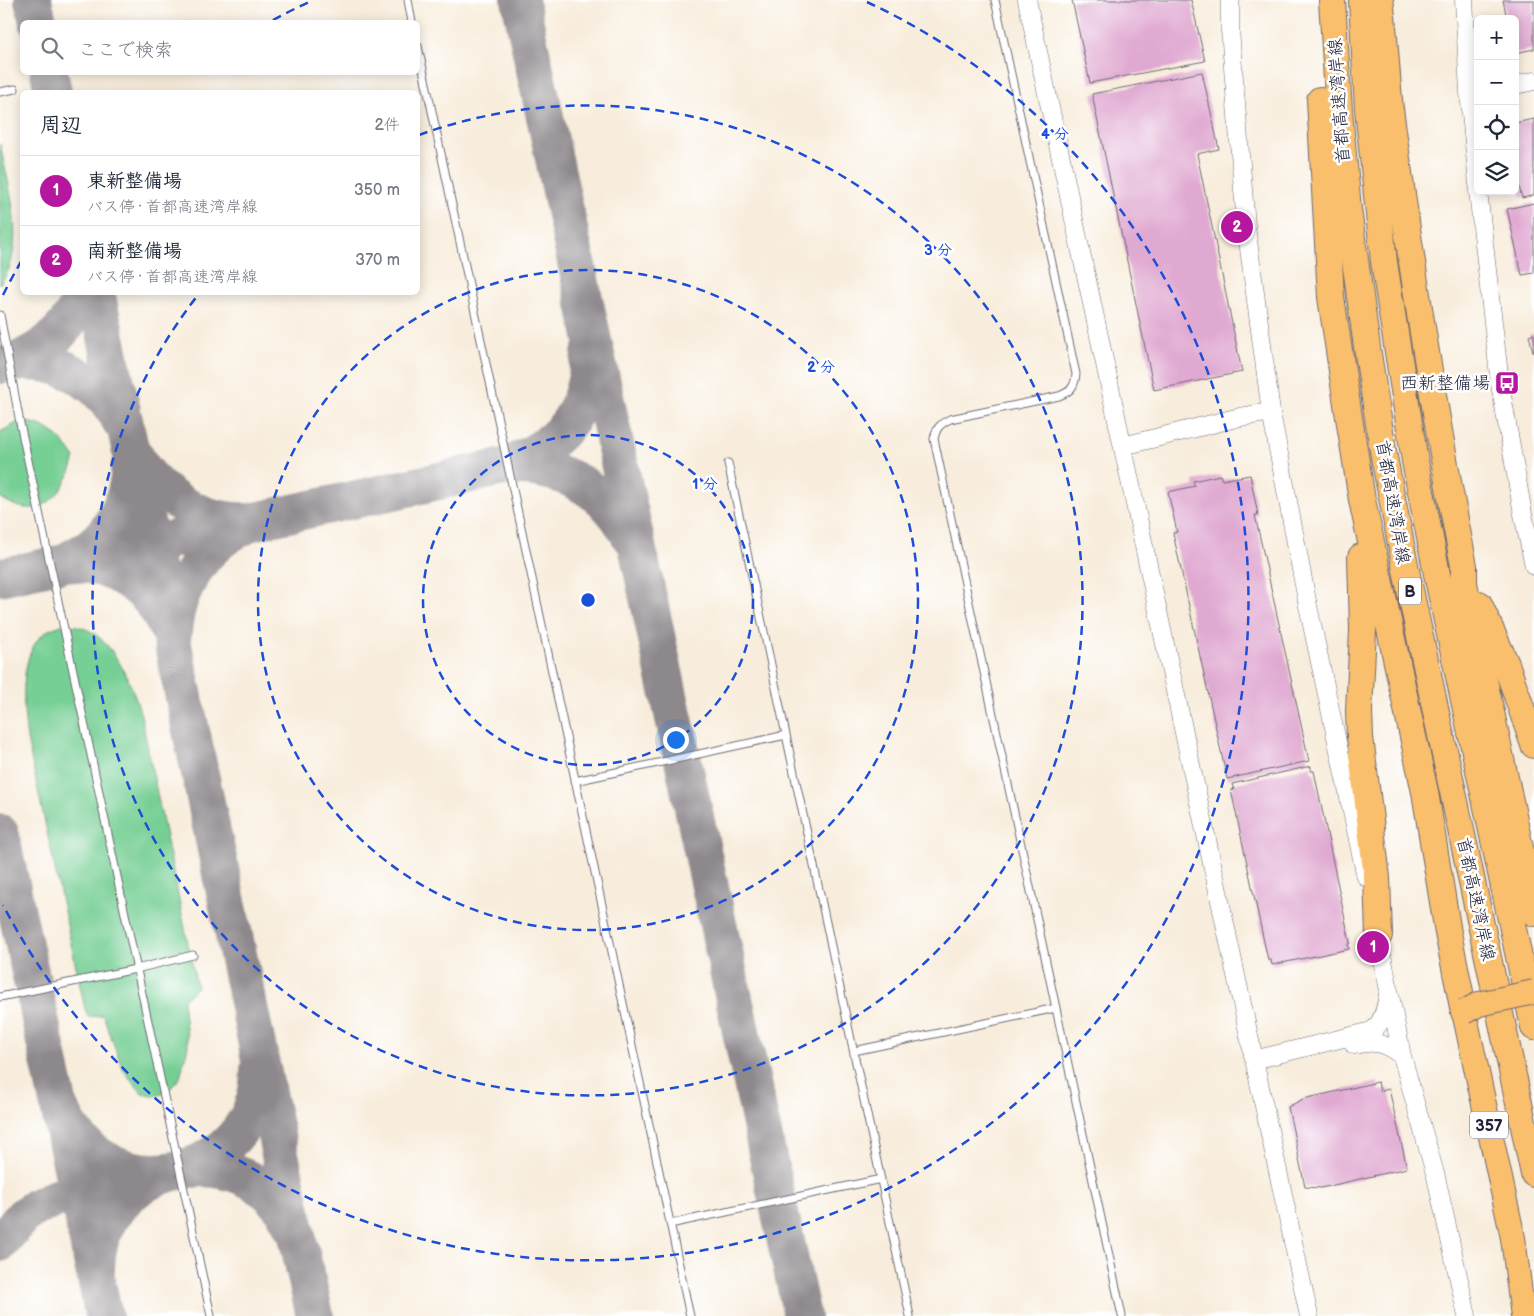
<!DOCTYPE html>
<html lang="ja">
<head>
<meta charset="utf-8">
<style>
  body { margin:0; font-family:"Balsamiq Sans","Klee One",sans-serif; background:#f2f2f3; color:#1f2937 }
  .controls { position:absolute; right:15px; top:15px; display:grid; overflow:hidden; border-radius:8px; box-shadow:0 2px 12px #0003 }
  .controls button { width:45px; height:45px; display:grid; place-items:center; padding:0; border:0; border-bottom:1px solid #e0e1e3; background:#fff; color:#1f2937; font:25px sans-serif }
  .you { position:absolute; left:675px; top:739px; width:18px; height:18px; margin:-12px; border:4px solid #fff; border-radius:50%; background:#1a73e8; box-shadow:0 0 0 8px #1a73e833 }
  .badge { display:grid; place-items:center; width:32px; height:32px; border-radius:50%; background:#b5179e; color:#fff; font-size:16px; font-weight:700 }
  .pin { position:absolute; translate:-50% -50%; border:2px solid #fff; box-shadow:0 1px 5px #0006 }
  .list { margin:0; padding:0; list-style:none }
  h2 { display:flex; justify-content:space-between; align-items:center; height:65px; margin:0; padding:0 20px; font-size:21px }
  h2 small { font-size:16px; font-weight:400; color:#747a83 }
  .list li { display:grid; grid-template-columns:32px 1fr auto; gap:15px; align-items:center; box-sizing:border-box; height:70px; padding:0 20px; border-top:1px solid #e0e1e3 }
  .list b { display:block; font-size:19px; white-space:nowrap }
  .list p { margin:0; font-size:16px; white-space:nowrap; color:#747a83 }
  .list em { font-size:16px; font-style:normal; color:#747a83 }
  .icon { flex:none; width:28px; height:28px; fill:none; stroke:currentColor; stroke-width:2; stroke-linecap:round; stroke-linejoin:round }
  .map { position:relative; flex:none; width:1534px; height:1316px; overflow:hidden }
  .search { position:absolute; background:#fff; box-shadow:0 2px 12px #0003; left:20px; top:20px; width:400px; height:55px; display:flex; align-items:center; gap:12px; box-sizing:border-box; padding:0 18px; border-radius:8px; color:#747a83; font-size:19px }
  .panel { position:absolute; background:#fff; box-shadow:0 2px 12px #0003; left:20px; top:90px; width:400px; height:205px; border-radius:8px }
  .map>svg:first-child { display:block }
</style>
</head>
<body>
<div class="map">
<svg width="1534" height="1316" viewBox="0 0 1534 1316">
  <rect width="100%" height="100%" fill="#fff"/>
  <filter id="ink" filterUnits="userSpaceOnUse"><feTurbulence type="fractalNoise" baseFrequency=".02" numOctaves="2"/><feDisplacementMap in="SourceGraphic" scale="10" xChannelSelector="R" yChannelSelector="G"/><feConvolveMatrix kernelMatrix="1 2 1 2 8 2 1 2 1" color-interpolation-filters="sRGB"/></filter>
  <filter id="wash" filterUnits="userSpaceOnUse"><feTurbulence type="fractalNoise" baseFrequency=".0096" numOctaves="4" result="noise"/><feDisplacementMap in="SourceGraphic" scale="20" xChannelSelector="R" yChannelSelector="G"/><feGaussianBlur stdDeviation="1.12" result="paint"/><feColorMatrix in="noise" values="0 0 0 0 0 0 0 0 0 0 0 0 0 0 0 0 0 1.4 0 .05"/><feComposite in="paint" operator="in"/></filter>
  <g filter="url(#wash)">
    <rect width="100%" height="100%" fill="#f8eddc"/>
    <path fill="#76cf94" stroke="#4c7868" d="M0 144C8 184 29 249 0 284Z
      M27 422C50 425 63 440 75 458 64 496 39 525 0 497V432L17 423Z
      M61 625C66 625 72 625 77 626 113 634 132 685 141 715L197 987 183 1000 188 1046 180 1078 166 1093 155 1096 142 1093 123 1070 103 1015 88 1017 85 1009 27 739C23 708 17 651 47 631 51 628 57 627 61 625Z"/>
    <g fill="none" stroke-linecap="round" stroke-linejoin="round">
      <path stroke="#8d888c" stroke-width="38" d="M33 0 38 22
        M520 0 802 1316
        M49 72 53 92
        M96 292 173 645 298 1240 315 1316
        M9 364C43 351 72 329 83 292
        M0 365C9 365 18 362 27 362 68 362 103 386 121 422
        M134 454C154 492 196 520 239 521
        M505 467C562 443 584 418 590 354
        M72 558C108 541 129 504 130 465
        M72 563C111 564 150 588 165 624
        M0 577 508 466C518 467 529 467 539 469 580 476 611 500 630 536
        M173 633C175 591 203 545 243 527
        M0 833 104 1316
        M63 1114C110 1211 258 1179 259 1070
        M0 1243 23 1216 36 1207 61 1196 101 1187
        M96 1270C96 1161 251 1129 292 1227"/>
    </g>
    <g id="blocks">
      <path fill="#e0a9d1" d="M1072 0H1191L1205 61 1090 83Z
        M1503 0H1534V49L1515 53V19H1507Z
        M1202 72 1219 149 1197 154 1242 372 1154 390 1092 94Z
        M1534 119V195L1522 198 1515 170V123Z
        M1534 203V273L1522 275 1507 209Z
        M1534 334V352H1533L1529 335Z
        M1220 475 1222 480 1250 475 1258 515H1255L1309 761 1227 779 1173 533 1177 532 1168 492 1195 486 1193 481Z
        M1311 766V771H1314L1350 943 1348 944 1349 949 1272 965 1271 960H1268L1231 790H1234L1232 784Z
        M1378 1082 1380 1091 1389 1089 1407 1168 1321 1188 1305 1187 1288 1107 1303 1099Z"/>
    </g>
  </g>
  <g filter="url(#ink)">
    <use href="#blocks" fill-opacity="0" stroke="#6d6973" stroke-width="1"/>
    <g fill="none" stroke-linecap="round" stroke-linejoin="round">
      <defs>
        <path id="service" d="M408 0 412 22
          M995 0 1076 374C1075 387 1070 392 1059 396L950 419C940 424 936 428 934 439L1122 1316
          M418 46 690 1316
          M0 92 15 89
          M0 315 20 423 211 1316
          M728 463 910 1316
          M575 781 786 735
          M0 997 136 969 193 955
          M854 1051 1056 1008
          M670 1224 881 1179"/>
        <path id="tertiary" d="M1027 0 1309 1316
          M1230 0V30L1246 226 1271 412 1308 606 1366 877
          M1464 0 1469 92 1478 184
          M1515 85 1534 81
          M1478 191 1500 384 1523 514 1534 566
          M1123 446 1240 417 1271 412
          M1376 925 1402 1056 1436 1177 1467 1316
          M1354 1045C1375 1040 1385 1043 1402 1056
          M1254 1060 1372 1031C1383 1023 1386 1007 1388 994"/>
        <path id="trunk" d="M1464 1012 1513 1238 1523 1316"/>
        <path id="motorway" d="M1332 0 1339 111 1348 209 1367 347 1384 457 1408 580 1534 1174
          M1362 0 1368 109 1384 262 1415 461 1437 574 1534 1027
          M1380 0C1385 36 1386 73 1390 109 1411 262 1434 415 1464 566V583L1471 619 1534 913
          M1320 100 1331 297 1348 411 1362 500 1425 792 1448 933 1464 1012
          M1361 557 1363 630 1359 711 1360 737 1377 878 1379 935
          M1479 604 1506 664 1534 745"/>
      </defs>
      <use href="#service" stroke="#6d6973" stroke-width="9"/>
      <use href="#tertiary" stroke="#6d6973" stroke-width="19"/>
      <use href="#trunk" stroke="#6d6973" stroke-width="26"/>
      <use href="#motorway" stroke="#6d6973" stroke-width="28"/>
      <use href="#service" stroke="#fff" stroke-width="7"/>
      <use href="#tertiary" stroke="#fff" stroke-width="18"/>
      <use href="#trunk" stroke="#f9bf6d" stroke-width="24"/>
      <use href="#motorway" stroke="#f9bf6d" stroke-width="26"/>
      <defs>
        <path id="trunk-bridge" d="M1464 1012 1479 1004 1534 992"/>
      </defs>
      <use href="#trunk-bridge" stroke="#6d6973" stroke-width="26" stroke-linecap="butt"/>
      <use href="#trunk-bridge" stroke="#f9bf6d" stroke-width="24"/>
    </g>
  </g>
  <g fill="none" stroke="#1d4ed8" stroke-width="2.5" stroke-dasharray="9 6">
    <circle cx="588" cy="600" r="165"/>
    <circle cx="588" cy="600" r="330"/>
    <path d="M419 135A495 495 0 1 1 198 295"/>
    <path d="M3 295A660 660 0 0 1 22 260M273 20A660 660 0 0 1 309 2M867 2A660 660 0 1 1 3 905"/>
  </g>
  <defs>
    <symbol id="bus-square" viewBox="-11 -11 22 22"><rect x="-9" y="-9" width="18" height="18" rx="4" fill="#b5179e" stroke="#fff"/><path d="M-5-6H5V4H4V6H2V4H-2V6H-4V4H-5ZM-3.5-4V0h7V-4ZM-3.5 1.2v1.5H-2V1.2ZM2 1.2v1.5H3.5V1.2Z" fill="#fff"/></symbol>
  </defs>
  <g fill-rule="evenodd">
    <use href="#bus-square" x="1493" y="369" width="28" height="28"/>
  </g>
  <g text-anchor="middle" stroke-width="5" stroke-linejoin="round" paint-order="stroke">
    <g fill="#fff" stroke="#646476" stroke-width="1">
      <rect x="1399" y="577.5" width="22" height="27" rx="4"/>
      <rect x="1470" y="1111.5" width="38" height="27" rx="4"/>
    </g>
    <g font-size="16" font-weight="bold" fill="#22223b">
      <text x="1410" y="597">B</text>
      <text x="1489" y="1131">357</text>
    </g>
    <g font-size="18" fill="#22223b" stroke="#fff">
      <text transform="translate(1339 101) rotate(-94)" y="6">首都高速湾岸線</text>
      <text transform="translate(1393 502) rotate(80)" y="6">首都高速湾岸線</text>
      <text transform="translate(1476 899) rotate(78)" y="6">首都高速湾岸線</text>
    </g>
    <g font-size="18" fill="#22223b" stroke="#fff" text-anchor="end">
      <text x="1490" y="389">西新整備場</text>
    </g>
  </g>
  <circle cx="588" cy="600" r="8" fill="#1d4ed8" stroke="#fff" stroke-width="2.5"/>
  <g font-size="15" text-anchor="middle" font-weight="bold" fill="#1d4ed8" stroke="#fff" stroke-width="5" stroke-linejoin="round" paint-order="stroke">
    <text x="1055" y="139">4 分</text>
    <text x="938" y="255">3 分</text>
    <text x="821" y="372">2 分</text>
    <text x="705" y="489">1 分</text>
  </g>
</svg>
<div class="controls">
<button>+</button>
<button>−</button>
<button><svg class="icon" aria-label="locate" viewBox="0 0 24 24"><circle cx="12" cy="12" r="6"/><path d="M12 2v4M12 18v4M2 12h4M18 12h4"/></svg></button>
<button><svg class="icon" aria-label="layers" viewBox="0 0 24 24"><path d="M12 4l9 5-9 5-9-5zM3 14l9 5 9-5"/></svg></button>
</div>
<div class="you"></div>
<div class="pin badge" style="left:1373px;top:947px">1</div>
<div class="pin badge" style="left:1237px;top:227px">2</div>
<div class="search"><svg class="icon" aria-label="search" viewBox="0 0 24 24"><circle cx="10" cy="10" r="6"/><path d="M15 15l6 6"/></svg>ここで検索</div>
<section class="panel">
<h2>周辺<small>2件</small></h2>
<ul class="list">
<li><span class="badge">1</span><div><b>東新整備場</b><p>バス停 · 首都高速湾岸線</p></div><em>350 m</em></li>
<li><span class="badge">2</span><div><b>南新整備場</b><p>バス停 · 首都高速湾岸線</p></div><em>370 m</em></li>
</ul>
</section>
</div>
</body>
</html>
